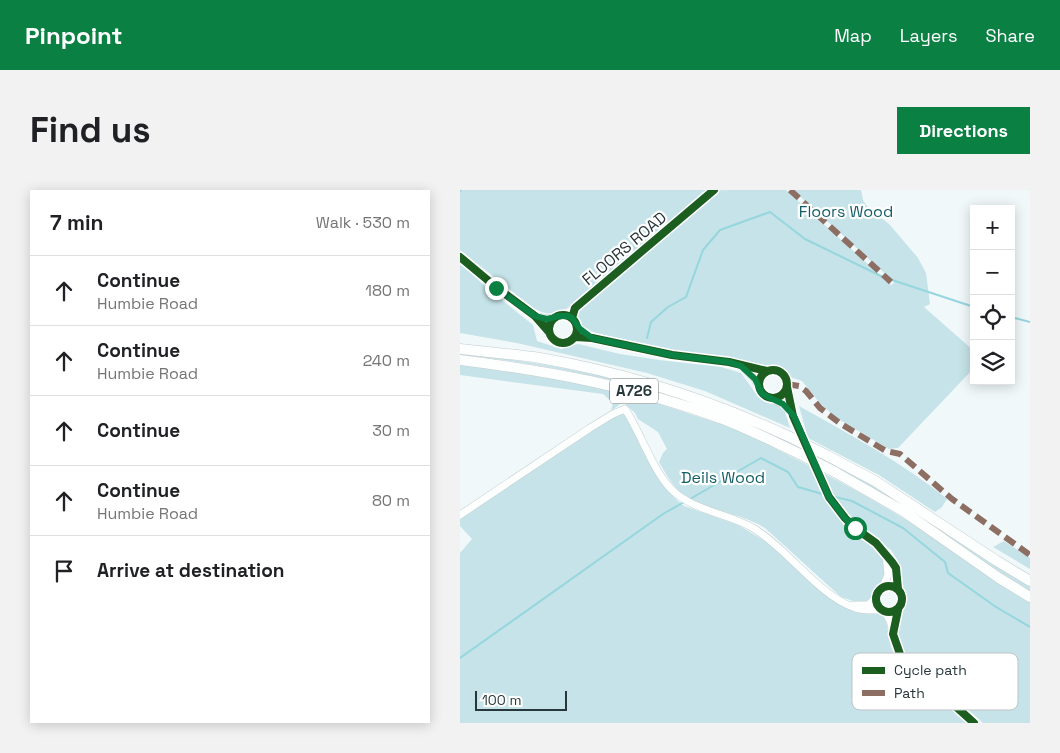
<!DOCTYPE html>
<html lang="en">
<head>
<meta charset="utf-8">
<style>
  body { margin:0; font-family:"Space Grotesk",sans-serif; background:#f2f2f2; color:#202124 }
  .controls { position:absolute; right:15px; top:15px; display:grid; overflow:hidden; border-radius:0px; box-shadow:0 2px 12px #0003 }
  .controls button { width:45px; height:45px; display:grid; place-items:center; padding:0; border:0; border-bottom:1px solid #e0e0e0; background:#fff; color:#202124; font:25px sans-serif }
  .scale { position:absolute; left:15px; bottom:12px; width:92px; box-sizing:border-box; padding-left:5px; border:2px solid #28383a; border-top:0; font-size:14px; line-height:18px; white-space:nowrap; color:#28383a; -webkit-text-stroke:4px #fff; paint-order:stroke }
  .stop { position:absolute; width:15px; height:15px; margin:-11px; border:4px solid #0b8043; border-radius:50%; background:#fff }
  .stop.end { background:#0b8043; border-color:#fff; box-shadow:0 1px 5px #0008 }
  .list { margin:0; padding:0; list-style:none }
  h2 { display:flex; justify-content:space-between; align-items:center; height:65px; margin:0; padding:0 20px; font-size:21px }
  h2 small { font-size:16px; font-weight:400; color:#757577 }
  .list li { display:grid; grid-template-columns:32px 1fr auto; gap:15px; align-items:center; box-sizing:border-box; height:70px; padding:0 20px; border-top:1px solid #e0e0e0 }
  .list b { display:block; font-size:19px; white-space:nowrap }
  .list p { margin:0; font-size:16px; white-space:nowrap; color:#757577 }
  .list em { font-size:16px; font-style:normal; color:#757577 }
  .icon { flex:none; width:28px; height:28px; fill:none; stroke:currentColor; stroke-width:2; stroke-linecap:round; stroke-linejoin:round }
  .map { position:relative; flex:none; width:570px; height:533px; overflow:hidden; border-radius:0px }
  header { display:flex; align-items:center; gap:30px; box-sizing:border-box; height:70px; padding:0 25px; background:#0b8043; color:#fff }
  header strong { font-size:24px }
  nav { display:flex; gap:28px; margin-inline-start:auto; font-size:18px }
  .intro { display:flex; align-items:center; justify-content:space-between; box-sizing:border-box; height:120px; padding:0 30px }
  h1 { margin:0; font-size:35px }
  .button { padding:12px 22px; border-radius:0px; background:#0b8043; color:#fff; font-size:18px; font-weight:700 }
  main { display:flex; gap:30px; padding:0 30px }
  aside { flex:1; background:#fff; border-radius:0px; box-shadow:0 2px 12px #0003 }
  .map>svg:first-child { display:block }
</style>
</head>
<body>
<header>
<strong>Pinpoint</strong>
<nav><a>Map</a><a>Layers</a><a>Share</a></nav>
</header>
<div class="intro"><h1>Find us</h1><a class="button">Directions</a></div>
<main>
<aside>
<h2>7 min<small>Walk · 530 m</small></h2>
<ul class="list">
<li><svg class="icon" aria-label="ahead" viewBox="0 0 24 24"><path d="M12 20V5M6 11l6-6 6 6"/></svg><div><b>Continue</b><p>Humbie Road</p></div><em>180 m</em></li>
<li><svg class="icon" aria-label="ahead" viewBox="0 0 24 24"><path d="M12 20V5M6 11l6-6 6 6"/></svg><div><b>Continue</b><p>Humbie Road</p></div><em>240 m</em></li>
<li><svg class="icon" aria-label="ahead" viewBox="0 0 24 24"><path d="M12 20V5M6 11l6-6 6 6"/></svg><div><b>Continue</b></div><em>30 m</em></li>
<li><svg class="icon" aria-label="ahead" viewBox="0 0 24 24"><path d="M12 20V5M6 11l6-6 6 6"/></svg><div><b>Continue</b><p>Humbie Road</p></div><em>80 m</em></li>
<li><svg class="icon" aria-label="arrive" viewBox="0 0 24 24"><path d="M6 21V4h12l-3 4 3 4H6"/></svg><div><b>Arrive at destination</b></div></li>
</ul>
</aside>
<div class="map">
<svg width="570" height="533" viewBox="0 0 570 533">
  <rect width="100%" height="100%" fill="#f0f8fa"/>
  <path fill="#c5e3e8" d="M0 0H246L124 105C106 119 93 131 72 117L0 60Z
    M261 0H326L431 95 434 93 433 91 333 0H401L403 10 406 15 430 35 458 68 466 83 470 114 464 117 514 161V178L438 258 429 259 375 227 358 211 342 191 330 187 327 182 320 178H302L273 168 227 162 165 151 133 142 123 136 118 130 117 123 122 115 249 7Z
    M0 73 27 98 73 135 77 151 101 159 118 154 160 164 199 170 261 177 281 183 299 208 317 215 325 222 330 238 245 201 187 183 57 153 0 143Z
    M0 163C85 173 168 187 248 216 278 227 307 241 336 254L337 258C312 247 288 234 263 225 178 193 90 174 0 165Z
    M0 174 81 184 181 208 279 240 352 277 360 298 367 310 422 363C429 384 421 395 408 412H396L381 407 305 338C279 322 246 321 222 304 212 296 205 282 199 272L203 263 207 259 198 242 178 229 175 223 163 212 151 221 153 213 143 204 0 185Z
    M339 216C390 245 442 272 487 309L482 317 475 322 419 285 348 248Z
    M163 224 167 227C183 258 196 294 224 316L278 335 305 351 357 397 383 416 423 424C431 439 426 453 437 468L507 533H0V363L12 349 0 336V328L127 241 156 226Z
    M364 268 408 292 570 395V401L365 272Z
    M361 282C434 319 502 365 570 410V533H523L469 484 454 473 443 461 438 450V438L439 428 446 410 445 404 441 397 438 371 431 360 390 327 371 301Z
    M544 351 570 368V379L533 357Z"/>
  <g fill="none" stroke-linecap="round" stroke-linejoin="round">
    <path stroke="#96d6de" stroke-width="2" d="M0 1 1 0
      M551 127 570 132
      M187 148 191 132 208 117 226 107 243 60 260 40 310 22 345 49 423 87 514 117
      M371 306 392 311 443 338 485 372 488 383 536 417 570 437
      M230 309 301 268 328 282 338 297 366 305
      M0 468 203 324 224 312"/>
    <defs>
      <path id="minor" d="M0 67 36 97 75 126 87 129 96 127
        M103 125 115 118 254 0
        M89 139a14 14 0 1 1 28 0a14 14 0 1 1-28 0Z
        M115 147 132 148 212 165 269 172 307 181
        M283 177 295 189 298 196
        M299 194a14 14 0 1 1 28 0a14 14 0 1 1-28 0Z
        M327 197 333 226 369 307 385 328 395 338 416 353 432 372 436 378 438 399
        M310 208 323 214 332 223
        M0 325 130 238 153 224 165 219C181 243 192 279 211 299 233 321 267 323 293 338 328 359 359 406 395 418 404 421 412 420 421 420
        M416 409a13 13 0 1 1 26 0a13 13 0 1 1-26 0Z
        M422 398 428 385 426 365
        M393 415H408L416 408
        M425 422 430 431 441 467 514 533"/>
      <path id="highway" d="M0 159C26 162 53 164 80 168 167 183 250 210 330 247
        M0 170C89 181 176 197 260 228 287 238 314 252 340 264
        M368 266 415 291 537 371 570 391
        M375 282 443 321 539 388 570 407"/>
    </defs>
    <use href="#minor" stroke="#c2cdcf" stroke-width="8"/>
    <use href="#highway" stroke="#c2cdcf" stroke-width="11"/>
    <use href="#minor" stroke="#fdfefe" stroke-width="7"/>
    <use href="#highway" stroke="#fdfefe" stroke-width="10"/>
    <defs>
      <path id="highway-bridge" d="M330 247 368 266
        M340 264 375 282"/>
    </defs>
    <use href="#highway-bridge" stroke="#c2cdcf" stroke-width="11" stroke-linecap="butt"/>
    <use href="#highway-bridge" stroke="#fdfefe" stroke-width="10"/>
    <path stroke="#8d6e63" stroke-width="6" stroke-dasharray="12 6" stroke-linecap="butt" d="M330 0 431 92
      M327 194 339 196 346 201 360 218 381 234 426 261 440 264 492 309 570 365"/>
    <defs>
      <path id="cycleway" d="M0 67 36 97 75 126 89 142
        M89 139a14 14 0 1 1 28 0a14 14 0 1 1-28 0Z
        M112 128 115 118 254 0
        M115 147 132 148 212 165 269 172 307 181
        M299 194a14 14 0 1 1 28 0a14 14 0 1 1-28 0Z
        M327 197 333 226 369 307 385 328 395 338 416 353 432 372 436 378 438 399
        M416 409a13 13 0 1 1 26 0a13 13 0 1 1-26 0Z
        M438 420 433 444 441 467 514 533"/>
    </defs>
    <use href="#cycleway" stroke="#fff" stroke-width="11"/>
    <use href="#cycleway" stroke="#1b5e20" stroke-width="8"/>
  </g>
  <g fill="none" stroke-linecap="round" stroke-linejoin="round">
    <path stroke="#0b8043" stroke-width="6" d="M36 98 75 126 87 129 99 126H108L112 128 120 139 132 148 212 165 269 172 281 176 295 189 302 204 323 214 334 226 369 307 385 328 395 338"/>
  </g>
  <g text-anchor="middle" stroke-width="4.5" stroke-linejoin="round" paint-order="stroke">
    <rect fill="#fff" stroke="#687475" stroke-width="1" x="150" y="188.5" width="48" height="25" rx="4"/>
    <g font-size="15" font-weight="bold" fill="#28383a">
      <text x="174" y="206">A726</text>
    </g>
    <g font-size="16" fill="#145f67" stroke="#fff">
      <text x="386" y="27">Floors Wood</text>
      <text x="263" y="293">Deils Wood</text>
    </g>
    <g font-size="16" fill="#28383a" stroke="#fff">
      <text transform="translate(164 58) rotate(-40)" y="6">FLOORS ROAD</text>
    </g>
  </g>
  <rect x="392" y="463" width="166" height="57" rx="8" fill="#fff" stroke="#bec3c4" stroke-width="1"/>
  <rect x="402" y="477" width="23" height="7" fill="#1b5e20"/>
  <rect x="402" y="500" width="23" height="6" fill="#8d6e63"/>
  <g font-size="14" fill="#28383a">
    <text x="434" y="485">Cycle path</text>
    <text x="434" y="508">Path</text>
  </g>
</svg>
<div class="controls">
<button>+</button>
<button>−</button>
<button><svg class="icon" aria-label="locate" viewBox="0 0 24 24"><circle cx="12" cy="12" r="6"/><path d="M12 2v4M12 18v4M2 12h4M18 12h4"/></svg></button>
<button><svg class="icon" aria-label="layers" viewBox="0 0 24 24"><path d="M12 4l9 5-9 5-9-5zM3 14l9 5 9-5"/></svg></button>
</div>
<div class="scale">100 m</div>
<div class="stop" style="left:395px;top:338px"></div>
<div class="stop end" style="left:36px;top:98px"></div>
</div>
</main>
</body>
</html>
